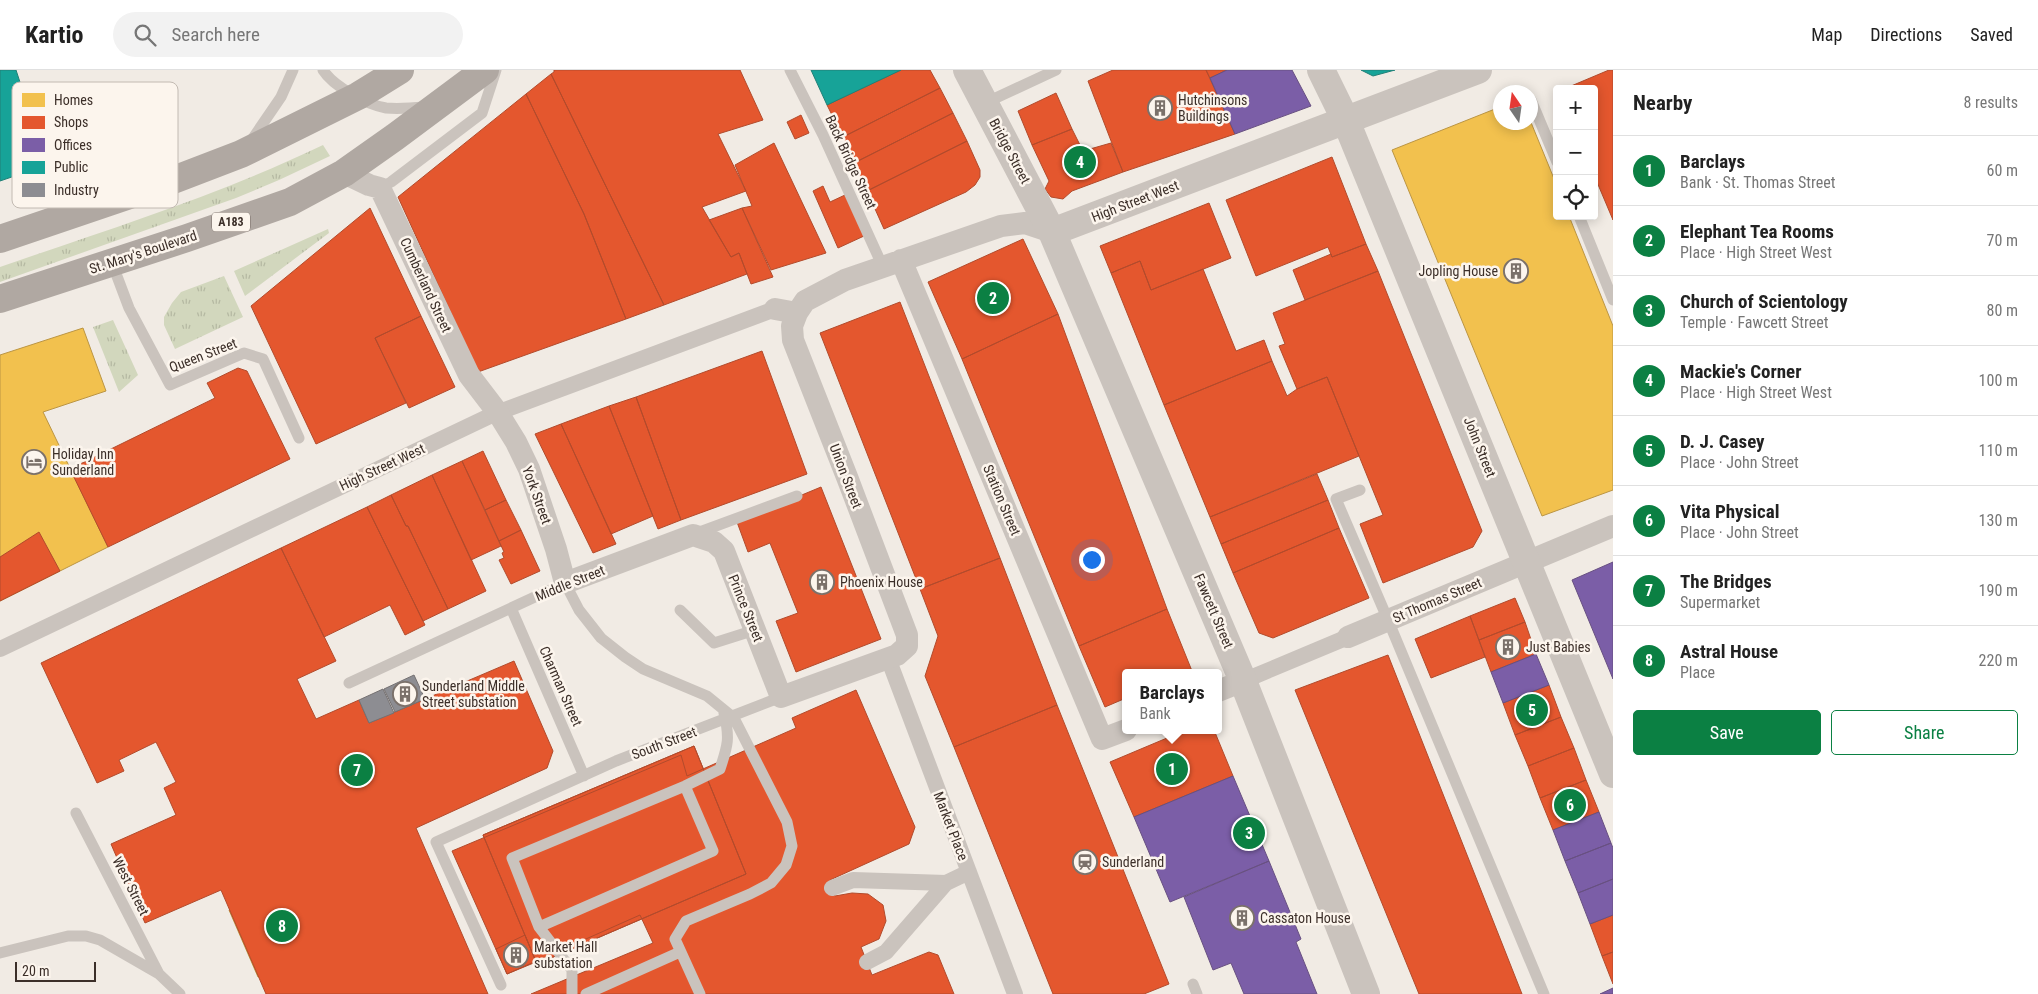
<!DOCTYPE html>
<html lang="en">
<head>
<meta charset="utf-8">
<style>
  body { margin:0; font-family:"Roboto Condensed",sans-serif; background:#f2f2f2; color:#222 }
  .controls { position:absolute; right:15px; top:15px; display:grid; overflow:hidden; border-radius:5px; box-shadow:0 2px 12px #0003 }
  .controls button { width:45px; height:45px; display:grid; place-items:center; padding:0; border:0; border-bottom:1px solid #e0e0e0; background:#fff; color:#222; font:25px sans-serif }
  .compass { position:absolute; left:1493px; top:15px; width:45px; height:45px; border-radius:50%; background:#fff; box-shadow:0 2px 12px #0003; rotate:347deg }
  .scale { position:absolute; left:15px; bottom:12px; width:81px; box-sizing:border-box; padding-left:5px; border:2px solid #3c2f29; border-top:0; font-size:14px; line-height:18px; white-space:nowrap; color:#3c2f29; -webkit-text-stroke:4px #fcf5ed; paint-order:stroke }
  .you { position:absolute; left:1091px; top:489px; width:18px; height:18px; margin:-12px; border:4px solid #fff; border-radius:50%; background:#1a73e8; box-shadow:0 0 0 8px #1a73e833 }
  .badge { display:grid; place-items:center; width:32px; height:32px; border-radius:50%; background:#0b8043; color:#fff; font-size:16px; font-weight:700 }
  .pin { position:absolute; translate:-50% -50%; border:2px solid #fff; box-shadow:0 1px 5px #0006 }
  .popup { position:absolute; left:1122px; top:599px; width:100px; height:65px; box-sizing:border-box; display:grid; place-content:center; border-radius:5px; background:#fff; filter:drop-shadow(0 1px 4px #0005); font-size:16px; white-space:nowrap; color:#767676 }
  .popup b { font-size:19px; color:#222 }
  .popup::after { content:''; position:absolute; left:50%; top:100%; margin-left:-10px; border:10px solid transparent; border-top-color:#fff }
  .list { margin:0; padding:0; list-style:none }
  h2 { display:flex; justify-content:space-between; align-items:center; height:65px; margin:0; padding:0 20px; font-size:21px }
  h2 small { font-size:16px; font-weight:400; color:#767676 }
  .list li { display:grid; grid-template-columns:32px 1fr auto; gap:15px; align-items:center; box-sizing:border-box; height:70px; padding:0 20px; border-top:1px solid #e0e0e0 }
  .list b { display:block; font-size:19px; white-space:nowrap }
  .list p { margin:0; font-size:16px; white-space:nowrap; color:#767676 }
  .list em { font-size:16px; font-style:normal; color:#767676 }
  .actions { display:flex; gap:10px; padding:15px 20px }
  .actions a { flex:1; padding:11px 0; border:1px solid #0b8043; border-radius:5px; text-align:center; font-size:18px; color:#0b8043 }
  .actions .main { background:#0b8043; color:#fff }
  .icon { flex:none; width:28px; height:28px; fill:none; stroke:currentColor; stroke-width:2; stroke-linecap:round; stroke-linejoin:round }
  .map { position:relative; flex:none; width:1613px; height:924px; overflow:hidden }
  header { display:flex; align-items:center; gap:30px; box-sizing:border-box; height:70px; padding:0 25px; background:#fff; border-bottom:1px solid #e0e0e0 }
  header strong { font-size:24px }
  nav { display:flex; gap:28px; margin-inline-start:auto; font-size:18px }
  .search { width:350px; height:45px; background:#f2f2f2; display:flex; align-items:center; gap:12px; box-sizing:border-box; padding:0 18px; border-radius:28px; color:#767676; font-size:19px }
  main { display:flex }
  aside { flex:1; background:#fff }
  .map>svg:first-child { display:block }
</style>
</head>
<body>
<header>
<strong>Kartio</strong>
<div class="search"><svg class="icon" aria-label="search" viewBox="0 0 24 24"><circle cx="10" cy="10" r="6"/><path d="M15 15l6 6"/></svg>Search here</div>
<nav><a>Map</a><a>Directions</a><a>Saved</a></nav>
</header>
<main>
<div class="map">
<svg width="1613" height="924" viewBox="0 0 1613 924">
  <defs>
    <pattern id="grass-tufts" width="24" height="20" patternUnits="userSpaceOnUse" patternTransform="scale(1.25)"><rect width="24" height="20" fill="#d2d7bd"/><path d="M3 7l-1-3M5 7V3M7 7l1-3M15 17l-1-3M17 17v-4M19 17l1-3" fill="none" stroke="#b5b9a2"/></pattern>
  </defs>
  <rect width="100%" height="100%" fill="#f1ebe4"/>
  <path fill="url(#grass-tufts)" d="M323 75 330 86 279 110 236 128 0 212V197C109 159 219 125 323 75Z
    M328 159 329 163 245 226 234 201Z
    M224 206 243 247 175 279 164 255V247L172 233 181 222Z
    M113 250 138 305 119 322 93 257Z"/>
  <path fill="#f2c14e" stroke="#bb9543" d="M1500 37V52H1530V50L1557 116V146H1569L1613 256V420L1542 446 1392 80Z
    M83 258 106 321 43 342 108 477 0 531V285Z
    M304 807 335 873 258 907 229 840Z
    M913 907 920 924H874Z"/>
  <path fill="#e4572e" stroke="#b24b2c" d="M554 0H740L763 50 718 64 746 121 702 137 731 187 739 183 747 204 664 235 551 4 554 2Z
    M901 0H930L940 18 843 67 827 35Z
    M1113 0H1206L1235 64 1123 102 1088 11Z
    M1206 0H1227L1210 8Z
    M1609 0H1613V150L1594 105V19H1564Z
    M551 4 664 235 626 249 584 144 526 24Z
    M940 18 953 43 854 93 843 67Z
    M1056 23 1072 59 1032 75 1018 41Z
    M526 24 584 144 626 249 478 302 398 127Z
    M953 43 967 71 867 121 854 93Z
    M801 45 809 63 795 69 787 52Z
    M1072 59 1083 81 1111 73 1123 102 1072 121 1063 129 1051 127 1045 119 1049 111 1032 75Z
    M967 71 980 100V107L975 115 966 122 884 159 867 121Z
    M774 73 826 183 771 200 742 138 752 136 735 95Z
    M1332 87 1366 174 1332 187 1328 177 1256 206 1226 130Z
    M823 116 830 132 845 125 864 166 838 178 813 121Z
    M1209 133 1231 188 1151 220 1140 191 1111 203 1100 176Z
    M370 138 421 246 375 268 406 333 316 374 251 236Z
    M742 138 773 207 751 214 739 183 731 187 709 150Z
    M1023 169 1058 244 962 289 928 212Z
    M1366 174 1378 201 1305 230 1293 200 1331 184 1332 187Z
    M1140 191 1151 220 1203 199 1236 281 1264 270 1272 291 1164 335 1111 203Z
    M1378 201 1482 461 1473 477 1383 513 1360 454 1383 445 1327 307 1297 319 1279 276 1285 274 1273 243Z
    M900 232 1000 488 920 519 820 263Z
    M1058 244 1167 539 1079 576 962 289Z
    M421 246 455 317 409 338 375 268Z
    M762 281 807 404 681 450 636 327Z
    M1272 291 1287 326 1297 319 1327 307 1359 386 1210 447 1164 335Z
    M238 298 247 301 290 389 108 477 70 399 215 328 207 313Z
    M636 327 681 450 658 459 609 336Z
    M609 336 653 446 611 464 561 354Z
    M561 354 616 474 593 483 535 364Z
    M483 381 506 430 485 440 462 391Z
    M462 391 501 476 471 490 432 405Z
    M1317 404 1328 430 1221 474 1210 447Z
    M432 405 486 521 448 539 408 456H406L391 425Z
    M821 417 881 569 796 602 776 551 798 543 770 473 748 482 737 452Z
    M391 425 406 456H408L448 539 423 551 367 437Z
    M506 430 521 460 499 471 485 440Z
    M1328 430 1339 458 1233 503 1221 474Z
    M367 437 425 555 405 565 390 535 324 567 281 478Z
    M1339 458 1369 528 1273 568 1259 563 1233 503Z
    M521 460 540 501 511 514 499 490 504 488 502 483 504 482 499 471Z
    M39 462 60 501 0 531V487Z
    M281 478 336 591 297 609 316 649 359 630 369 653 514 591 553 681 547 698 416 758 488 924H266L221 820 145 853 111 774 176 745 164 718 176 712 156 672 119 690 124 701 97 713 41 593Z
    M1000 488 1057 635 954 677 925 606 938 566 920 519Z
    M1515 528 1525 552 1479 570 1470 546Z
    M1167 539 1192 601 1188 603H1126V628L1105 637 1079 576Z
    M1470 546 1485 587 1431 608 1415 569Z
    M1525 552 1536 584 1491 602 1479 570Z
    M1388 585 1522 924H1419L1295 620Z
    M1549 615 1561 647 1515 665 1503 633Z
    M856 620 915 757 909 774 830 810 832 818 835 826 852 823 868 824 883 835 886 851 879 869 861 877 872 905 929 882 938 885 954 924H531L653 873 640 845 507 904 452 781 681 685 687 706 796 658 792 648Z
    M1057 635 1169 914 1144 924H1053L954 677Z
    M1561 647 1574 678 1528 696 1515 665Z
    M1186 660H1214L1233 706 1134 747 1110 692Z
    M694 676 746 804 537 894 483 765Z
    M694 676 746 804 537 894 483 765Z
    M1574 678 1586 710 1540 728 1528 696Z
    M1586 710 1599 742 1553 760 1540 728Z
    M1613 845V882L1602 886 1590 854Z
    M525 865 536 892 507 904 496 879Z
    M1613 882V914L1602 886Z"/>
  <path fill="#7b5ea7" stroke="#685081" d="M1227 0H1292L1311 36 1235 64 1210 8Z
    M1613 492V609L1572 510Z
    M1536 584 1549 615 1503 633 1491 602Z
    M1233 706 1269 791 1170 832 1134 747Z
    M1599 742 1611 773 1565 791 1553 760Z
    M1611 773 1613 778V809L1578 823 1565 791Z
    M1269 791 1301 869 1296 872 1317 924H1244L1231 893 1213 900 1184 827Z
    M1613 809V845L1590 854 1578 823Z
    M1613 918V924H1600Z"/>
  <path fill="#17a398" stroke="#228077" d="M0 0H16L47 95 0 111Z
    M811 0H901L827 35Z
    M1361 0H1395L1373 6Z"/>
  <path fill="#8d8d92" stroke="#757172" d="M414 605 425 629 395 642 384 619Z
    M383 619 394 643 369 653 359 630Z"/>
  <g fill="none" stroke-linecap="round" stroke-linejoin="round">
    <path stroke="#cac3bd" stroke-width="11" d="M323 0C333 16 367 35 386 38 398 39 413 38 425 37
      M790 0 823 65 883 197
      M1531 30 1557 92
      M985 33 1056 0
      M251 71 281 27 293 0
      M380 118 391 112 482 43 496 0
      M1579 146 1613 230
      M112 193 129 238 170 315 244 283 263 289 299 368
      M1360 420 1336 429 1388 550 1544 924
      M697 463 797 426
      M511 538 584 706
      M680 540 714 573 755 560
      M349 613 565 513 579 540 601 568 625 587 643 599 707 626 734 648 787 752 792 776 786 795 771 813 750 824 686 851 675 869 700 924
      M76 743 159 904
      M539 857 713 781 685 716
      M0 883 68 866H86L100 870 159 904 180 924
      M1193 914 1197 924
      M501 915 436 772 616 691 781 627
      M572 924V900L539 857 512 788 685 716 720 699C728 675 730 668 724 643
      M586 924 680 882"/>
    <path stroke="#cac3bd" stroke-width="16" d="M0 579 494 344 775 239
      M888 588 1015 924
      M1243 611 1348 567
      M832 818 853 810 946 813 969 802
      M867 892 886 882 946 813"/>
    <path stroke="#cac3bd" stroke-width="22" d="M344 103 369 115 380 118 469 305 498 343 516 372 529 399 556 479 565 513 693 465 714 472 724 481 781 627 897 585 907 576V565L847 407 793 270 792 256 797 243 805 231 845 210 1001 156 1025 153 1052 162
      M901 190 1102 669 1126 660
      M775 239 797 243
      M1348 567 1613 456
      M1218 621 1243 611"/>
    <path stroke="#cac3bd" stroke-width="28" d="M967 0 1052 162 1243 611 1366 924
      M1321 0 1346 51 1613 704
      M1052 162 1478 0"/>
    <path stroke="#b0a8a2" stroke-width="28" d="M0 169 168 112 241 84 358 26 400 0
      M0 229 187 168 290 132 344 103 395 67 485 0"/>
  </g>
  <defs>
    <symbol id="building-ring" viewBox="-11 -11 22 22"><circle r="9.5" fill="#fcf5ed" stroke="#7b716a" stroke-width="1.5"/><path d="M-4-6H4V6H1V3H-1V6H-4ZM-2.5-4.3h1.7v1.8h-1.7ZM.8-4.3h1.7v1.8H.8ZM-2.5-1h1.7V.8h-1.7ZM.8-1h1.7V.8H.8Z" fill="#7b716a"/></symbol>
    <symbol id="hotel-ring" viewBox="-11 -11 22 22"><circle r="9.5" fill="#fcf5ed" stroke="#7b716a" stroke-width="1.5"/><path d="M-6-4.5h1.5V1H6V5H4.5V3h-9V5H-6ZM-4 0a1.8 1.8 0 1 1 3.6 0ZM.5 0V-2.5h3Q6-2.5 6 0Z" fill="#7b716a"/></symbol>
    <symbol id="station-ring" viewBox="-11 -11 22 22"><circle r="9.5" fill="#fcf5ed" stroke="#7b716a" stroke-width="1.5"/><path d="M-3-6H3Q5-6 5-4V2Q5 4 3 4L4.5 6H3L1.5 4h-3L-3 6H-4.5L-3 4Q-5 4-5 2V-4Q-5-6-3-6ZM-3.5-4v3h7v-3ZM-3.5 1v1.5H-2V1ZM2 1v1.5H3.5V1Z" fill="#7b716a"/></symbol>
  </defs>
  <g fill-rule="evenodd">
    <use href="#building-ring" x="1146" y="24" width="28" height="28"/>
    <use href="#building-ring" x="1502" y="187" width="28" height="28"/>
    <use href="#hotel-ring" x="20" y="378" width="28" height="28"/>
    <use href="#building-ring" x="808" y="498" width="28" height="28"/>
    <use href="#building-ring" x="1494" y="563" width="28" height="28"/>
    <use href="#building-ring" x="391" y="610" width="28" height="28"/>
    <use href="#station-ring" x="1071" y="778" width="28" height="28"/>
    <use href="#building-ring" x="1228" y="834" width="28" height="28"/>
    <use href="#building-ring" x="502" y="871" width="28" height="28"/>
  </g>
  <g text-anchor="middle" stroke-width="5" stroke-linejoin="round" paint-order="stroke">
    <rect fill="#fcf5ed" stroke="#766a64" stroke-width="1" x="212" y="142.5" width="38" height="19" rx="4"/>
    <g font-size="12" font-weight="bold" fill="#3c2f29">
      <text x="231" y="156">A183</text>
    </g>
    <g font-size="14" fill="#3c2f29" stroke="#fcf5ed" text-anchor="start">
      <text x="1178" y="35">Hutchinsons<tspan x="1178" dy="16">Buildings</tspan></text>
      <text x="1498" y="206" text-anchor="end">Jopling House</text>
      <text x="52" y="389">Holiday Inn<tspan x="52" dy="16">Sunderland</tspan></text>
      <text x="840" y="517">Phoenix House</text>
      <text x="1526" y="582">Just Babies</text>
      <text x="422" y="621">Sunderland Middle<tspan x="422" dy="16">Street substation</tspan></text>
      <text x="1102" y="797">Sunderland</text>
      <text x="1260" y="853">Cassaton House</text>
      <text x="534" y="882">Market Hall<tspan x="534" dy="16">substation</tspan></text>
    </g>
    <g font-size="14" fill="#3c2f29" stroke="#fcf5ed">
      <text transform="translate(1010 81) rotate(62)" y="5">Bridge Street</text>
      <text transform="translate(851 92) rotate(65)" y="5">Back Bridge Street</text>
      <text transform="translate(1135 131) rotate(-21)" y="5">High Street West</text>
      <text transform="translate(143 182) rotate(-18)" y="5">St. Mary's Boulevard</text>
      <text transform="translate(426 215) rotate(65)" y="5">Cumberland Street</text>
      <text transform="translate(203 285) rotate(-21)" y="5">Queen Street</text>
      <text transform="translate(1480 377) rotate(68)" y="5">John Street</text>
      <text transform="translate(382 397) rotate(-25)" y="5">High Street West</text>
      <text transform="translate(846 406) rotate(69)" y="5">Union Street</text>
      <text transform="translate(537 425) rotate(70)" y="5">York Street</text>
      <text transform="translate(1002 430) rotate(67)" y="5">Station Street</text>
      <text transform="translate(570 513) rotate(-22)" y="5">Middle Street</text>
      <text transform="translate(1437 530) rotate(-23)" y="5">St Thomas Street</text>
      <text transform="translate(746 538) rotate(68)" y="5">Prince Street</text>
      <text transform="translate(1214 541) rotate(67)" y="5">Fawcett Street</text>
      <text transform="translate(561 616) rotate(66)" y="5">Charman Street</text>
      <text transform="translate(664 673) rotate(-21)" y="5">South Street</text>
      <text transform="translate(951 756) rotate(69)" y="5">Market Place</text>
      <text transform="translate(131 816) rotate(63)" y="5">West Street</text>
    </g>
  </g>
  <rect x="12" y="12" width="166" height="126" rx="8" fill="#fcf5ed" stroke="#c2bab2" stroke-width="1"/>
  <rect x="22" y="23" width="23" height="14" fill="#f2c14e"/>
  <rect x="22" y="46" width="23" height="13" fill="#e4572e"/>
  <rect x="22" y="68" width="23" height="14" fill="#7b5ea7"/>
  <rect x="22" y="91" width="23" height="13" fill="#17a398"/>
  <rect x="22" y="113" width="23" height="14" fill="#8d8d92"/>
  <g font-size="14" fill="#3c2f29">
    <text x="54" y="35">Homes</text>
    <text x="54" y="57">Shops</text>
    <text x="54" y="80">Offices</text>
    <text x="54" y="102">Public</text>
    <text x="54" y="125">Industry</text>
  </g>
</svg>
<div class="controls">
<button>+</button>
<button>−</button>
<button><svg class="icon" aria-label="locate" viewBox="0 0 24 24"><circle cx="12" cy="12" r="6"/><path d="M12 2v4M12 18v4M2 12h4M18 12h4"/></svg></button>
</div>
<svg class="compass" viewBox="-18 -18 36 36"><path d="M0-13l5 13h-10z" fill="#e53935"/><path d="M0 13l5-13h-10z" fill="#767676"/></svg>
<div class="scale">20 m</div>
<div class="you"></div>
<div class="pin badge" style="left:1172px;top:699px">1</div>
<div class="popup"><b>Barclays</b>Bank</div>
<div class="pin badge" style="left:993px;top:228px">2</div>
<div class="pin badge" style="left:1249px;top:763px">3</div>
<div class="pin badge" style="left:1080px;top:92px">4</div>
<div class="pin badge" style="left:1532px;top:640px">5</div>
<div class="pin badge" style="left:1570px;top:735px">6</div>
<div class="pin badge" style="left:357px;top:700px">7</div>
<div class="pin badge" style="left:282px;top:856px">8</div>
</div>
<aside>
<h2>Nearby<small>8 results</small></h2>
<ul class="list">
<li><span class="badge">1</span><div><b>Barclays</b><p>Bank · St. Thomas Street</p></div><em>60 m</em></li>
<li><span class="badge">2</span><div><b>Elephant Tea Rooms</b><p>Place · High Street West</p></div><em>70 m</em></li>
<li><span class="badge">3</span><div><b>Church of Scientology</b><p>Temple · Fawcett Street</p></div><em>80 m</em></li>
<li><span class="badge">4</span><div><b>Mackie's Corner</b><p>Place · High Street West</p></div><em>100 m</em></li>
<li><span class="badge">5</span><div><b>D. J. Casey</b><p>Place · John Street</p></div><em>110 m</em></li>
<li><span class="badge">6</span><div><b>Vita Physical</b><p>Place · John Street</p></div><em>130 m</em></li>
<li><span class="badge">7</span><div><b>The Bridges</b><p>Supermarket</p></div><em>190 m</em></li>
<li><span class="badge">8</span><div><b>Astral House</b><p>Place</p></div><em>220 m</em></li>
</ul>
<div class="actions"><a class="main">Save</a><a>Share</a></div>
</aside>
</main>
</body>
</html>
